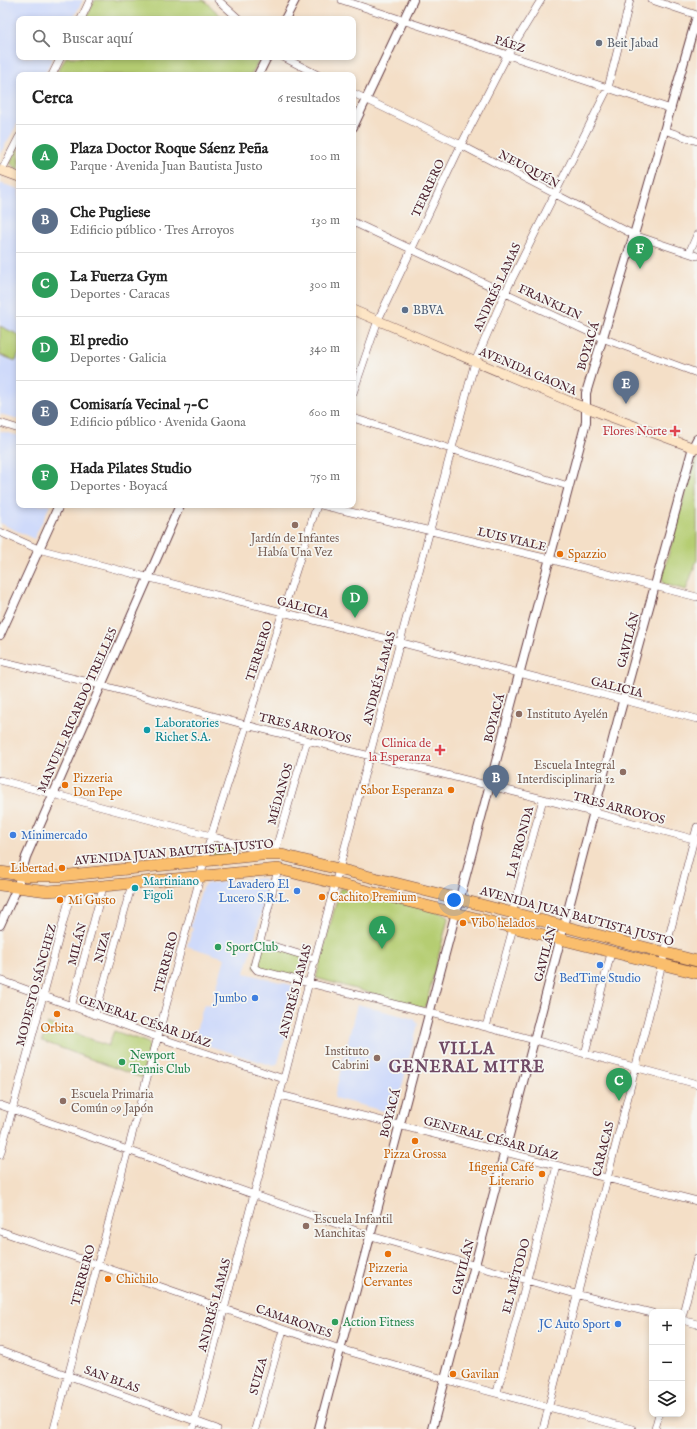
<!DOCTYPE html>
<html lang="es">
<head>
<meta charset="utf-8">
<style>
  body { margin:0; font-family:"IM FELL English",serif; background:#f6f6f6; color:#222 }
  .controls { position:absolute; right:12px; bottom:12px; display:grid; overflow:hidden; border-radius:8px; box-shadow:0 2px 6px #0003 }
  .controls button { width:36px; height:36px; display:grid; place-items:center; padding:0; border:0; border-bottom:1px solid #e0e0e0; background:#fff; color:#222; font:20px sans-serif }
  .you { position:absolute; left:454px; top:900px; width:14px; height:14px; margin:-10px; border:3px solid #fff; border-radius:50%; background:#1a73e8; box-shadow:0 0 0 6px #1a73e833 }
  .badge { display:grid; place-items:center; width:26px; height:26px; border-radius:50%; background:#b5179e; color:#fff; font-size:13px; font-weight:700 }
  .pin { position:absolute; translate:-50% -33px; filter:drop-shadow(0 1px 2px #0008) }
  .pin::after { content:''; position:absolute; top:21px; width:14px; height:12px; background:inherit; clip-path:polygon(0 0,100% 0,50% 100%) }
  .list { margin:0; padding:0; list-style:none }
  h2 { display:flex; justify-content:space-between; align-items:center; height:52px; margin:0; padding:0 16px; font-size:17px }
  h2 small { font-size:13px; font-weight:400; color:#767676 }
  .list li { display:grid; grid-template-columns:26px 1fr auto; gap:12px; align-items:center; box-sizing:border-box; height:64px; padding:0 16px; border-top:1px solid #e0e0e0 }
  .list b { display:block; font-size:15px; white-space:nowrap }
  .list p { margin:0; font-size:13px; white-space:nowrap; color:#767676 }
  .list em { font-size:13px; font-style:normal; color:#767676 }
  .icon { flex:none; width:22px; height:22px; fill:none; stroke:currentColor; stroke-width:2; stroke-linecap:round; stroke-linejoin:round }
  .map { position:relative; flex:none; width:697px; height:1429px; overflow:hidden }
  .search { position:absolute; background:#fff; box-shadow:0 2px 6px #0003; left:16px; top:16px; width:340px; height:44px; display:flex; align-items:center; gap:10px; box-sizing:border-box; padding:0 14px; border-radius:8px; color:#767676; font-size:15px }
  .panel { position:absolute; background:#fff; box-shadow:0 2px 6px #0003; left:16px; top:72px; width:340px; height:436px; border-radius:8px }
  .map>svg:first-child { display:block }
</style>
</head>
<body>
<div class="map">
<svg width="697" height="1429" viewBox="0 0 697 1429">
  <rect width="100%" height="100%" fill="#f6f6f2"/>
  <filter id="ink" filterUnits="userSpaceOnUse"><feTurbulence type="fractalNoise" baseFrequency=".025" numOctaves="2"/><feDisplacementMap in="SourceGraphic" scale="8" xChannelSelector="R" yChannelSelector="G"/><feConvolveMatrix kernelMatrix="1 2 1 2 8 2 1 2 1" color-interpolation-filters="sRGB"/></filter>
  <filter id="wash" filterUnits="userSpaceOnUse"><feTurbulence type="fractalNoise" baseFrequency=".012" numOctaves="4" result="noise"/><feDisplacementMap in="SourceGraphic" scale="16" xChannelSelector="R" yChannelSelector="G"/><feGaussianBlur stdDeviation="0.9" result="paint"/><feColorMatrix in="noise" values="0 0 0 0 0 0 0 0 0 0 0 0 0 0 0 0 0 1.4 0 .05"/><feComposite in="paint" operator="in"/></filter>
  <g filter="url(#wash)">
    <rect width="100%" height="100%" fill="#f4dfc7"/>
    <path fill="#cfdafa" d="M0 0H83L73 19H19V57H53L44 75H19V121L0 154Z
      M0 183 19 189V419L0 414Z
      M0 431 19 436V505H50L34 539 0 523Z
      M263 878 269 885 245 973 295 986 298 993 278 1063 274 1066 193 1041 204 1004 211 1006 225 958 187 946 193 928 190 927 202 888 205 884Z
      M357 1004 414 1019 418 1024 396 1110 391 1113 334 1098Z"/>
    <path fill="#b5cd72" stroke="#80764e" d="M95 0H204L224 19H86Z
      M66 57H261L251 75H56Z
      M19 146V170L10 163Z
      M0 326 19 335V353L16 361 0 355Z
      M695 458 697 459V560L686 590 664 584 662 578Z
      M218 845 237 849V855L214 856 212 853 215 846Z
      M340 888 446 914 448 919 426 1005 423 1008 316 978Z
      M261 942 309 955 302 981 254 968Z
      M47 1023 108 1046 114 1031 146 1042 149 1045 142 1078 42 1041Z"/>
  </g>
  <g filter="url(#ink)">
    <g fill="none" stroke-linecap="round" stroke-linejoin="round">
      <defs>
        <path id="minor" d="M218 0 239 19
          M342 0 671 109
          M652 0 697 15
          M81 19 90 0
          M283 57 318 75
          M52 75 61 57
          M353 93 461 145 634 235 697 256
          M664 130 697 141
          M2 170 19 137
          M353 222 602 338 697 373
          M689 253 697 235
          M353 393 378 320 461 145 508 54 541 0
          M353 418 568 486
          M0 423 19 429
          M321 505 549 559 697 597
          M0 532 38 549 697 719
          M0 661 101 685 246 725 543 799 697 840
          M0 780 211 836 274 855 307 740
          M278 869 254 966 257 970 486 1027 697 1084
          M512 913 543 799
          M260 942 315 959
          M0 980 157 1037 284 1079
          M71 1007 103 887
          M95 1015 132 884
          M486 1027 513 928
          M585 1054 611 953
          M280 1095 697 1201
          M0 1105 371 1236 579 1295 652 1313
          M0 1155 72 889
          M0 1231 340 1349 461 1384 632 1429
          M682 1317 697 1258
          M682 1320 697 1324
          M0 1351 217 1429
          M497 1392 557 1166
          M54 1429 211 836 317 505
          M193 1429 315 959 475 362 505 293 608 88 630 0
          M255 1429 283 1330
          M543 1429 697 827
          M655 1429 659 1414"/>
        <path id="tertiary" d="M285 19 295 0
          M258 75 267 57
          M353 127 413 0
          M0 635 59 505
          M0 925 17 888 26 857 180 505
          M319 1429 586 422V393L642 208 697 16
          M432 1429 618 720 693 447 697 439"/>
        <path id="secondary" d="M0 170 19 177
          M353 310 573 403 697 449"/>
        <path id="primary" d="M0 872 29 876H60L261 855H282L451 897 697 961
          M0 885 48 891 72 889 278 869 697 973"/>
      </defs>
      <use href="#minor" stroke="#643c42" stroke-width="8"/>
      <use href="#tertiary" stroke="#643c42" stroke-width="10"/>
      <use href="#secondary" stroke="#643c42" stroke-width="10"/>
      <use href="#primary" stroke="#643c42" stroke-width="12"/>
      <use href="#minor" stroke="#fff" stroke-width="7"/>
      <use href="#tertiary" stroke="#fff" stroke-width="8"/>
      <use href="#secondary" stroke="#fde5c5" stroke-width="9"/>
      <use href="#primary" stroke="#fabe6d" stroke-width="11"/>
    </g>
  </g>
  <circle fill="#6b7280" stroke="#f6f6f2" stroke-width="1.5" cx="599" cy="43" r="4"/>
  <circle fill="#5c6f8a" stroke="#f6f6f2" stroke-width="1.5" cx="405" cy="310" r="4"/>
  <g fill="#e0444e" stroke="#f6f6f2" stroke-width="1.5">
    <path d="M673 425h4v4h4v4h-4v4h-4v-4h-4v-4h4z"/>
    <path d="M438 744h4v4h4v4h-4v4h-4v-4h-4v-4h4z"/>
  </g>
  <g fill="#8d6e63" stroke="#f6f6f2" stroke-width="1.5">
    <circle cx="295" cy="525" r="4"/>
    <circle cx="519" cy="714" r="4"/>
    <circle cx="623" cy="772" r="4"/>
    <circle cx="377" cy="1058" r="4"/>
    <circle cx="63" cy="1101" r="4"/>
    <circle cx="306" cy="1226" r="4"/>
  </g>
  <g fill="#e8710a" stroke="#f6f6f2" stroke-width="1.5">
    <circle cx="560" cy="554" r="4"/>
    <circle cx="65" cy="785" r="4"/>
    <circle cx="451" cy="790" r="4"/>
    <circle cx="62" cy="868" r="4"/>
    <circle cx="322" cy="897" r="4"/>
    <circle cx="60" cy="900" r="4"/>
    <circle cx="463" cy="923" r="4"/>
    <circle cx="57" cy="1014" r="4"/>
    <circle cx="415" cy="1141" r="4"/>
    <circle cx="542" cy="1174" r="4"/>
    <circle cx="388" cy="1254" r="4"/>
    <circle cx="108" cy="1279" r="4"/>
    <circle cx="453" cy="1374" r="4"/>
  </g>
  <g fill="#0f9aa8" stroke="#f6f6f2" stroke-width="1.5">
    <circle cx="147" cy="730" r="4"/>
    <circle cx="135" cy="888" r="4"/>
  </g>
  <g fill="#3f7fe0" stroke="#f6f6f2" stroke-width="1.5">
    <circle cx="13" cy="835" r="4"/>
    <circle cx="297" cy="891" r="4"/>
    <circle cx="600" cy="965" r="4"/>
    <circle cx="255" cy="998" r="4"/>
    <circle cx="618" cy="1324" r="4"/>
  </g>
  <g fill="#2e9e5b" stroke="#f6f6f2" stroke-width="1.5">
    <circle cx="218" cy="947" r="4"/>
    <circle cx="122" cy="1062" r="4"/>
    <circle cx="335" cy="1322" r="4"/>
  </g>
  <g text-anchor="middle" stroke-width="3.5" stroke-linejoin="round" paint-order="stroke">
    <g font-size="12" fill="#5b616d" stroke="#f6f6f2" text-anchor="start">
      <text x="607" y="47">Beit Jabad</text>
    </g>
    <g font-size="12" fill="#4a1f2b" stroke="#f6f6f2">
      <text transform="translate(510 44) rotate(18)" y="4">PÁEZ</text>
      <text transform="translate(529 169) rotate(28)" y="4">NEUQUÉN</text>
      <text transform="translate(428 188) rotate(-65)" y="4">TERRERO</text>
      <text transform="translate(497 287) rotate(-65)" y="4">ANDRÉS LAMAS</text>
      <text transform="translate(550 302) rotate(25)" y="4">FRANKLIN</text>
      <text transform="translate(588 346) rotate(-73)" y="4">BOYACÁ</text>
      <text transform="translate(528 371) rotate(23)" y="4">AVENIDA GAONA</text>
      <text transform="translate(512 539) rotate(13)" y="4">LUIS VIALE</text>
      <text transform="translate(303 607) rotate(15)" y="4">GALICIA</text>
      <text transform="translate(628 640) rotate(-75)" y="4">GAVILÁN</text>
      <text transform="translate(259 651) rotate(-72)" y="4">TERRERO</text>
      <text transform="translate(379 678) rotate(-75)" y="4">ANDRÉS LAMAS</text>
      <text transform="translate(617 687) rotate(14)" y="4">GALICIA</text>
      <text transform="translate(77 710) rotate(-66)" y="4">MANUEL RICARDO TRELLES</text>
      <text transform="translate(494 718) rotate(-75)" y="4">BOYACÁ</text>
      <text transform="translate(305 728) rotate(14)" y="4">TRES ARROYOS</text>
      <text transform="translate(280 794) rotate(-74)" y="4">MÉDANOS</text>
      <text transform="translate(619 808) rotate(15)" y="4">TRES ARROYOS</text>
      <text transform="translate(520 842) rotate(-75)" y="4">LA FRONDA</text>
      <text transform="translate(174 852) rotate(-5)" y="4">AVENIDA JUAN BAUTISTA JUSTO</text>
      <text transform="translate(577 916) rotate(15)" y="4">AVENIDA JUAN BAUTISTA JUSTO</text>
      <text transform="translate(77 944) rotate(-75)" y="4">MILÁN</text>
      <text transform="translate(102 947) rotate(-75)" y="4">NIZA</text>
      <text transform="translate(545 954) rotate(-75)" y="4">GAVILÁN</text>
      <text transform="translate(166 962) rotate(-75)" y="4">TERRERO</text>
      <text transform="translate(36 985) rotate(-75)" y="4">MODESTO SÁNCHEZ</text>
      <text transform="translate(295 991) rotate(-75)" y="4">ANDRÉS LAMAS</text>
      <text transform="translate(145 1021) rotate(19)" y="4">GENERAL CÉSAR DÍAZ</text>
      <text transform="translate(390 1113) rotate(-75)" y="4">BOYACÁ</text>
      <text transform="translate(491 1138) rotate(15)" y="4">GENERAL CÉSAR DÍAZ</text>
      <text transform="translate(603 1149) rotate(-76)" y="4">CARACAS</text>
      <text transform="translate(463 1267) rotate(-75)" y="4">GAVILÁN</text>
      <text transform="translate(83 1275) rotate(-75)" y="4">TERRERO</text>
      <text transform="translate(516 1276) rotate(-75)" y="4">EL MÉTODO</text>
      <text transform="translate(214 1305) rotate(-75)" y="4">ANDRÉS LAMAS</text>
      <text transform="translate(294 1321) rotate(19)" y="4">CAMARONES</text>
      <text transform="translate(258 1376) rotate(-75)" y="4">SUIZA</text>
      <text transform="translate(112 1379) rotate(20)" y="4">SAN BLAS</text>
    </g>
    <g font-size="12" fill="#4e5e75" stroke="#f6f6f2" text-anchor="start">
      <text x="413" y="314">BBVA</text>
    </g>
    <g font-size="12" fill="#be3a42" stroke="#f6f6f2" text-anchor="end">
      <text x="667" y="435">Flores Norte</text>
      <text x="431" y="747">Clinica de<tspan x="431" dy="14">la Esperanza</tspan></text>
    </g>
    <g font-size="12" fill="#785e54" stroke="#f6f6f2" text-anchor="start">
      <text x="295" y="542" text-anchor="middle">Jardín de Infantes<tspan x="295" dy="14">Había Una Vez</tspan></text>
      <text x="527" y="718">Instituto Ayelén</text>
      <text x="615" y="769" text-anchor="end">Escuela Integral<tspan x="615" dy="14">Interdisciplinaria 12</tspan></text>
      <text x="369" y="1055" text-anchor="end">Instituto<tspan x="369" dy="14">Cabrini</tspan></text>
      <text x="71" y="1098">Escuela Primaria<tspan x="71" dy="14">Común 09 Japón</tspan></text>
      <text x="314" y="1223">Escuela Infantil<tspan x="314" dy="14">Manchitas</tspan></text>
    </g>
    <g font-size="12" fill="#c56008" stroke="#f6f6f2" text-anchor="start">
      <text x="568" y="558">Spazzio</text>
      <text x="73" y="782">Pizzeria<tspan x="73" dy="14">Don Pepe</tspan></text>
      <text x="443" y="794" text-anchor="end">Sabor Esperanza</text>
      <text x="54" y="872" text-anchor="end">Libertad</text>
      <text x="330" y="901">Cachito Premium</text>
      <text x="68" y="904">Mi Gusto</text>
      <text x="471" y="927">Vibo helados</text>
      <text x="57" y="1032" text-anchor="middle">Orbita</text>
      <text x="415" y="1158" text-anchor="middle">Pizza Grossa</text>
      <text x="534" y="1171" text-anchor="end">Ifigenia Café<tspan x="534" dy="14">Literario</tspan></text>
      <text x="388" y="1272" text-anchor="middle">Pizzeria<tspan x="388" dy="14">Cervantes</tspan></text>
      <text x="116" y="1283">Chichilo</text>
      <text x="461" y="1378">Gavilan</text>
    </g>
    <g font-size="12" fill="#0d838f" stroke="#f6f6f2" text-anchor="start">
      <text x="155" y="727">Laboratories<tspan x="155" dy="14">Richet S.A.</tspan></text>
      <text x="143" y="885">Martiniano<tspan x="143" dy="14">Figoli</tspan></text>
    </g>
    <g font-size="12" fill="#366cbe" stroke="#f6f6f2" text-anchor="end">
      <text x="21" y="839" text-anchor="start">Minimercado</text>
      <text x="289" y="888">Lavadero El<tspan x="289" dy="14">Lucero S.R.L.</tspan></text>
      <text x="600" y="982" text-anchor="middle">BedTime Studio</text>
      <text x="247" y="1002">Jumbo</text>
      <text x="610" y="1328">JC Auto Sport</text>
    </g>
    <g font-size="12" fill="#27864d" stroke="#f6f6f2" text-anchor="start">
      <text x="226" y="951">SportClub</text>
      <text x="130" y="1059">Newport<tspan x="130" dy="14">Tennis Club</tspan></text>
      <text x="343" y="1326">Action Fitness</text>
    </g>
    <g font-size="16" font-weight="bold" letter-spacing="1" fill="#704a65" stroke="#f6f6f2">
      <text x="467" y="1054">VILLA<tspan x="467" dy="18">GENERAL MITRE</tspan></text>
    </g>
  </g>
</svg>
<div class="controls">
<button>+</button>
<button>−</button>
<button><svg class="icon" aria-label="layers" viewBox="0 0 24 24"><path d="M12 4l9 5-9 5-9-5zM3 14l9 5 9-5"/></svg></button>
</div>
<div class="you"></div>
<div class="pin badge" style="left:382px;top:949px;background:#2e9e5b">A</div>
<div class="pin badge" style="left:496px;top:798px;background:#5c6f8a">B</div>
<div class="pin badge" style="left:619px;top:1101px;background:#2e9e5b">C</div>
<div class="pin badge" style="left:355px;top:618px;background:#2e9e5b">D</div>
<div class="pin badge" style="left:626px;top:404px;background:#5c6f8a">E</div>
<div class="pin badge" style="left:640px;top:269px;background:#2e9e5b">F</div>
<div class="search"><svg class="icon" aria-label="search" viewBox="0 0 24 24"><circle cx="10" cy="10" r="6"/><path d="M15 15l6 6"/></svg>Buscar aquí</div>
<section class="panel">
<h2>Cerca<small>6 resultados</small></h2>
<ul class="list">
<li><span class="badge" style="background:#2e9e5b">A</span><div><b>Plaza Doctor Roque Sáenz Peña</b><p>Parque · Avenida Juan Bautista Justo</p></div><em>100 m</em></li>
<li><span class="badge" style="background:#5c6f8a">B</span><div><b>Che Pugliese</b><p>Edificio público · Tres Arroyos</p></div><em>130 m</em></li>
<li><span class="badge" style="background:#2e9e5b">C</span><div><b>La Fuerza Gym</b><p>Deportes · Caracas</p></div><em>300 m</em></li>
<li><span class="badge" style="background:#2e9e5b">D</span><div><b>El predio</b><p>Deportes · Galicia</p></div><em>340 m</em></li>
<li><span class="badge" style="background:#5c6f8a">E</span><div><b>Comisaría Vecinal 7-C</b><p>Edificio público · Avenida Gaona</p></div><em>600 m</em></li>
<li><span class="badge" style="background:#2e9e5b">F</span><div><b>Hada Pilates Studio</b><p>Deportes · Boyacá</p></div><em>750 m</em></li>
</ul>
</section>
</div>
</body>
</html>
